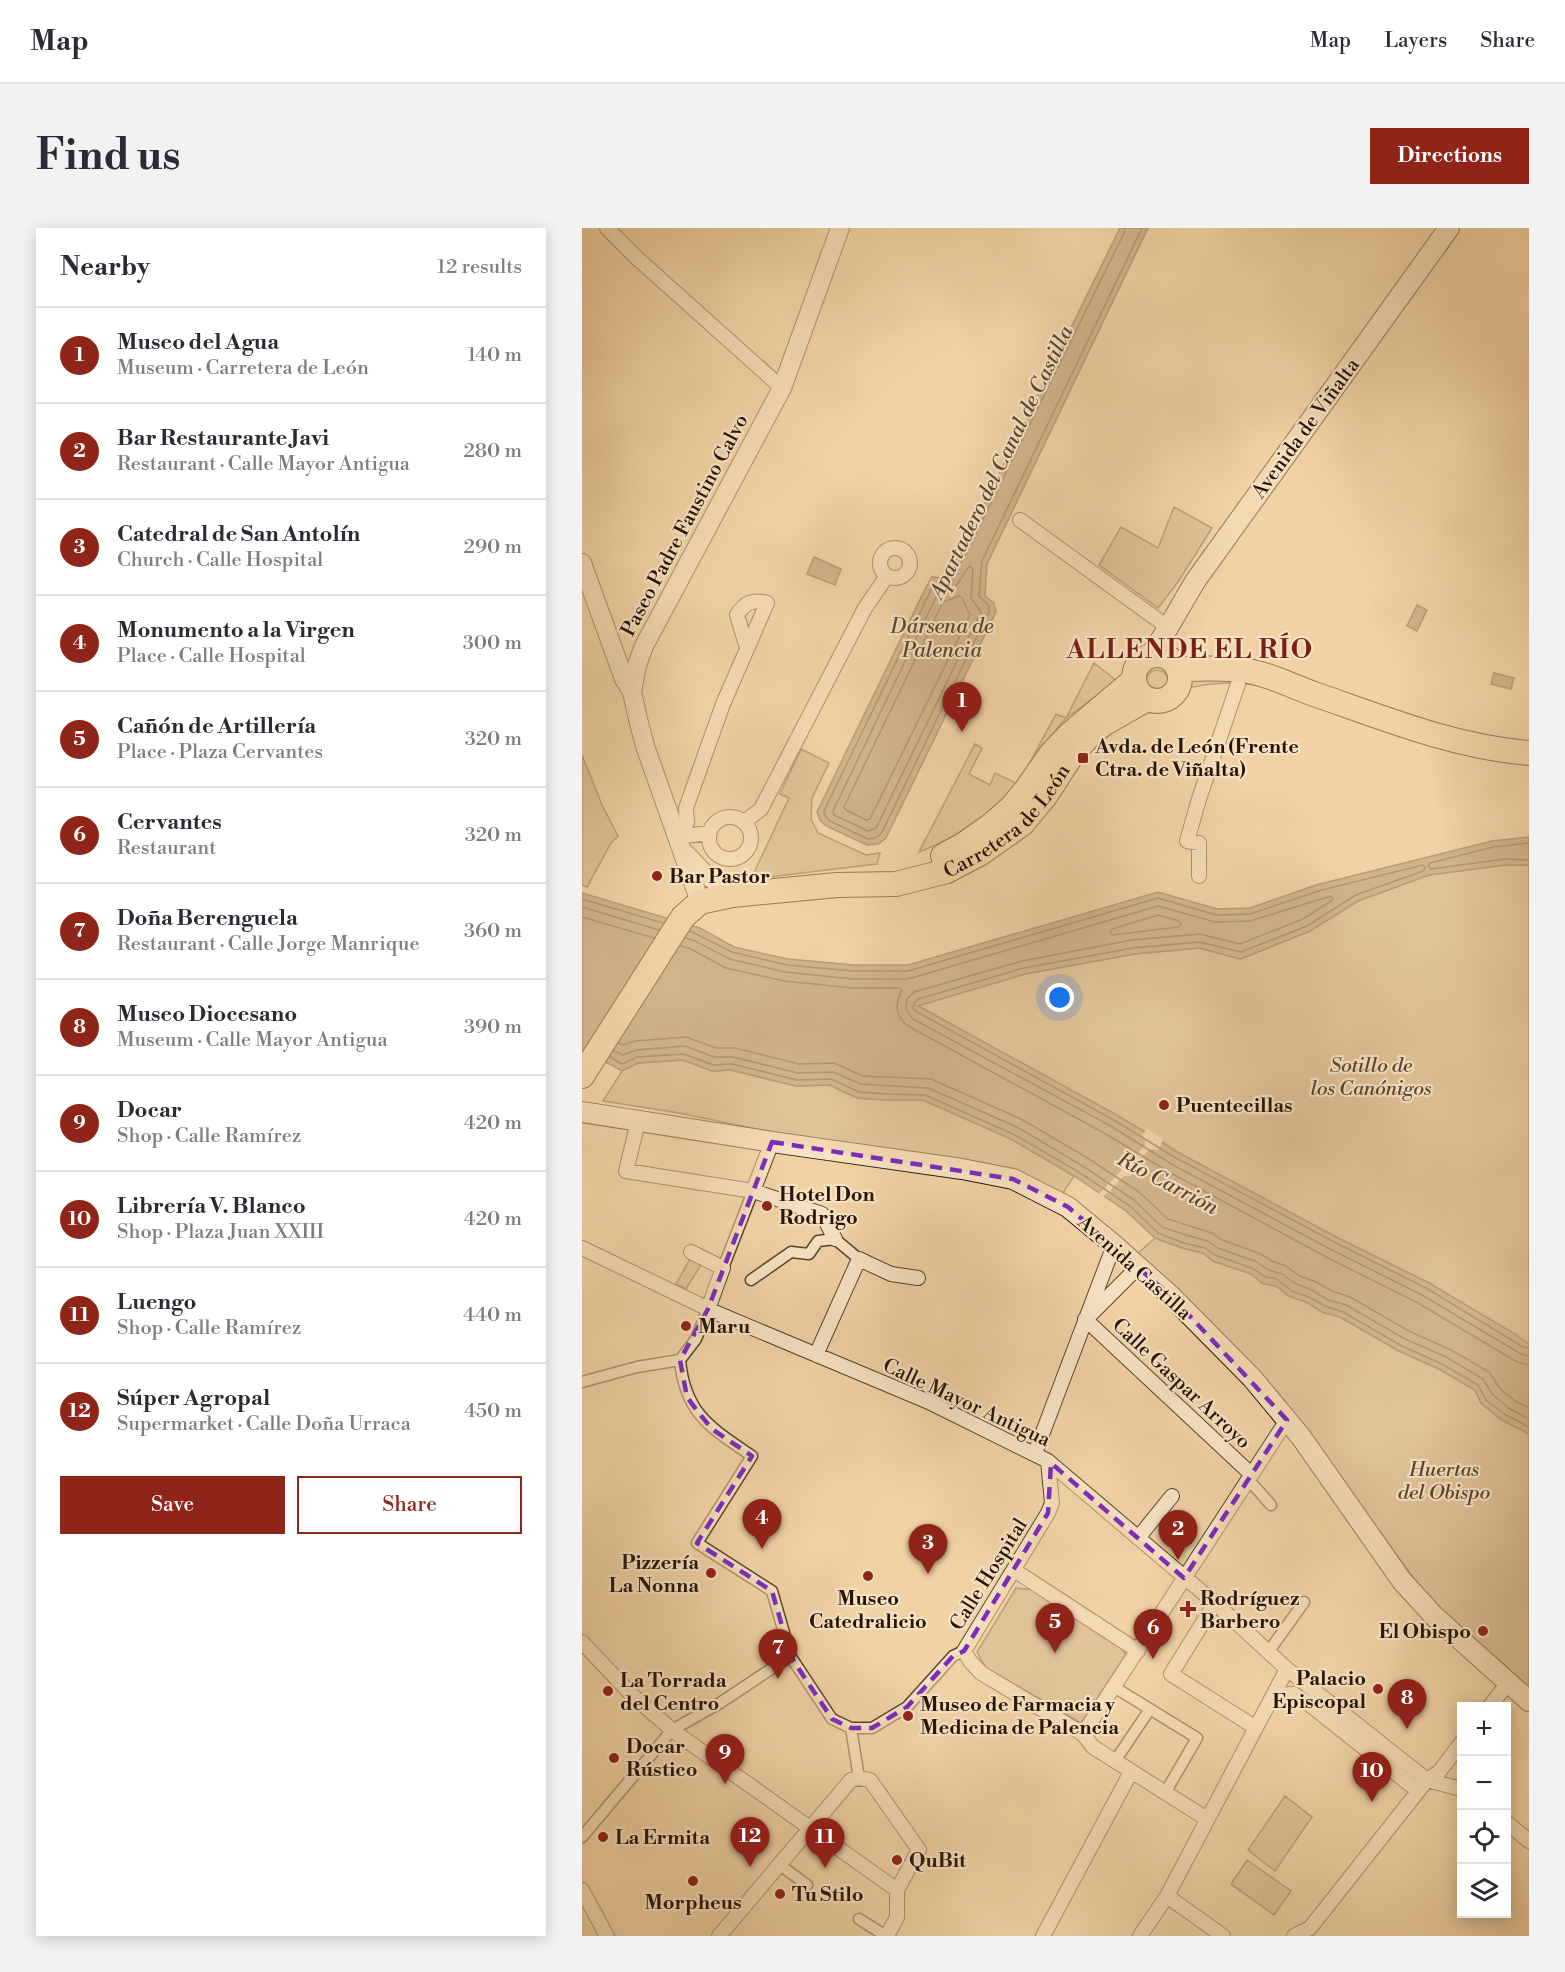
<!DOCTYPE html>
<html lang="en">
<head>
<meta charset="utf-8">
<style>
  body { margin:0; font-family:"Libre Bodoni",serif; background:#f2f2f3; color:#2b2b33 }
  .controls { position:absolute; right:18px; bottom:18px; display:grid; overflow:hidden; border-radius:0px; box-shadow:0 3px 15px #0003 }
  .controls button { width:54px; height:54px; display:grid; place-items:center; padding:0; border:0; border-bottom:2px solid #e1e1e2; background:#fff; color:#2b2b33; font:30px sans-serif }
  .you { position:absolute; left:478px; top:770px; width:21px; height:21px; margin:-15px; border:4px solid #fff; border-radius:50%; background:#1a73e8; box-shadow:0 0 0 9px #1a73e833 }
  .badge { display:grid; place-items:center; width:39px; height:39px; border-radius:50%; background:#8f2418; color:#fff; font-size:20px; font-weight:700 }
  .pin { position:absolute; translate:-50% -50px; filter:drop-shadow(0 2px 3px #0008) }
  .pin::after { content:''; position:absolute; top:32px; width:21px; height:18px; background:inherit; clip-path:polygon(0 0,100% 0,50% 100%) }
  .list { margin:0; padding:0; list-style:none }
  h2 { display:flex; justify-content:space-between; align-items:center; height:78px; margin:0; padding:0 24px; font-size:26px }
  h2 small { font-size:20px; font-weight:400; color:#7c7c81 }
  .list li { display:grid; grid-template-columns:39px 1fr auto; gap:18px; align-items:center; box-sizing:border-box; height:96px; padding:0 24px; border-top:2px solid #e1e1e2 }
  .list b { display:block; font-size:22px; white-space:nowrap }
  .list p { margin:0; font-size:20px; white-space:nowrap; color:#7c7c81 }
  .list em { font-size:20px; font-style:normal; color:#7c7c81 }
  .actions { display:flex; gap:12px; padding:18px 24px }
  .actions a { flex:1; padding:14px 0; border:2px solid #8f2418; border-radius:0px; text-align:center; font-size:21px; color:#8f2418 }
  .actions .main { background:#8f2418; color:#fff }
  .icon { flex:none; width:33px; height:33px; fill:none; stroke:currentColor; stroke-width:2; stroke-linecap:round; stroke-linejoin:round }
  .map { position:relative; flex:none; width:947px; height:1708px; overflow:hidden; border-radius:0px }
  header { display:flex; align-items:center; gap:36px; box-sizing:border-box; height:84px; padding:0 30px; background:#fff; border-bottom:2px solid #e1e1e2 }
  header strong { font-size:28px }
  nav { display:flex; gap:33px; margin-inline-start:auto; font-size:21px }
  .intro { display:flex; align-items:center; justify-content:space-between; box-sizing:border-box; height:144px; padding:0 36px }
  h1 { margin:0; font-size:42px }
  .button { padding:15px 27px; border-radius:0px; background:#8f2418; color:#fff; font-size:21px; font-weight:700 }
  main { display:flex; gap:36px; padding:0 36px }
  aside { flex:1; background:#fff; border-radius:0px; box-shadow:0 3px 15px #0003 }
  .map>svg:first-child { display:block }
</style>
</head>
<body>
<header>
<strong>Map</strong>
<nav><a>Map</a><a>Layers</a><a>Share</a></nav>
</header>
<div class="intro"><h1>Find us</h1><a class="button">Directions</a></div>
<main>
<aside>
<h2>Nearby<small>12 results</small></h2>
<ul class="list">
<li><span class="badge">1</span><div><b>Museo del Agua</b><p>Museum · Carretera de León</p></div><em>140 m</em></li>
<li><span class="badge">2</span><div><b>Bar Restaurante Javi</b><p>Restaurant · Calle Mayor Antigua</p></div><em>280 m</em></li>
<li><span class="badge">3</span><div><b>Catedral de San Antolín</b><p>Church · Calle Hospital</p></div><em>290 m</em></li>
<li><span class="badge">4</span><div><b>Monumento a la Virgen</b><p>Place · Calle Hospital</p></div><em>300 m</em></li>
<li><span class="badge">5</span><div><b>Cañón de Artillería</b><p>Place · Plaza Cervantes</p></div><em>320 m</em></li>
<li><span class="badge">6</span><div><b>Cervantes</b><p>Restaurant</p></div><em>320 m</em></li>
<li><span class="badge">7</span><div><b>Doña Berenguela</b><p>Restaurant · Calle Jorge Manrique</p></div><em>360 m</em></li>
<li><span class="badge">8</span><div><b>Museo Diocesano</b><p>Museum · Calle Mayor Antigua</p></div><em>390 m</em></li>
<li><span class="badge">9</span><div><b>Docar</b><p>Shop · Calle Ramírez</p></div><em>420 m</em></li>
<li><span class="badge">10</span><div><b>Librería V. Blanco</b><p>Shop · Plaza Juan XXIII</p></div><em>420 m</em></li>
<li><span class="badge">11</span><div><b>Luengo</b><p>Shop · Calle Ramírez</p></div><em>440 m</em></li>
<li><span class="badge">12</span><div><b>Súper Agropal</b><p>Supermarket · Calle Doña Urraca</p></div><em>450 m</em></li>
</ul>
<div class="actions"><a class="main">Save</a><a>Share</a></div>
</aside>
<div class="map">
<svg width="947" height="1708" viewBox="0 0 947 1708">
  <rect width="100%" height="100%" fill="#f1d2a4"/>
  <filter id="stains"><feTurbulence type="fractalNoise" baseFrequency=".00333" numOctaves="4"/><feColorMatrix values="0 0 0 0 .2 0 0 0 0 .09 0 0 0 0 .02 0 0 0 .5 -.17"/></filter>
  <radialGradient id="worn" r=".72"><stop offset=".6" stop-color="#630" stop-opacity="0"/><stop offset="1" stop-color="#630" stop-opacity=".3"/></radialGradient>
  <path fill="#cfb289" stroke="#7c6346" stroke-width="1.5" d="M592 279 630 300 596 354 576 380 517 337 539 299 576 320Z
    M512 435 535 453 483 491 447 536 474 486 484 490Z
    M597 441 731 466C695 461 653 450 617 458 609 459 601 462 594 465L599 453Z
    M564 453a11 11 0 1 1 22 0a11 11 0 1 1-22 0Z
    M393 516 400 520 387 546 408 557 413 545 436 556C405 588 379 608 337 624Z
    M219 521 247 535 230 570 229 591 236 605 284 627 298 625 295 636 169 651 207 570 198 566Z
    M0 527 20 577 36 608 29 615 5 659 0 657Z
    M923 637H947V1116L847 1055 756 1010 597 925 573 909 335 777 443 746 552 726 617 720 659 731 728 703 776 673 847 647Z
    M101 832 130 843 149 842 214 858 248 857 275 870 305 872H341L429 911 492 948 479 968 384 934 175 901 97 885 21 873 40 843 56 835Z
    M573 1010 600 1020 621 1025 631 1033 669 1046 680 1055 694 1058 707 1068 724 1074 740 1084 758 1089 817 1123 857 1141 893 1162 899 1175 920 1192 947 1206V1461L857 1381 830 1348 698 1167 660 1127 554 1027Z
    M109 1029 120 1035 104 1061 94 1056Z
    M434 1360 453 1362 535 1412 543 1425V1428L499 1495 404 1440 395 1424Z
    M703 1568 730 1589 693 1643 666 1622Z
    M665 1632 709 1663 692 1687 649 1656Z"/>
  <path fill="#ad916d" stroke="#785f43" stroke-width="1.5" d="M538 0H566L405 336 403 368 412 375 414 384 304 610 296 616 285 617 244 598 238 592 235 584 343 361 350 349 364 350 380 321Z
    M232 329 259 341 253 357 225 346Z
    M835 377 845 382 835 403 825 398Z
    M912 445 932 450 929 461 909 456Z
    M947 609V637H923L847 647 776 673 728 703 658 731 617 720 552 726 443 746 336 778 533 886 597 925 756 1010 847 1055 933 1106 947 1116V1206L920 1192 899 1175 893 1162 857 1141 817 1123 758 1089 740 1084 724 1074 707 1068 694 1058 680 1055 669 1046 631 1033 621 1025 600 1020 573 1010 544 983 492 948 429 911 341 872H305L275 870 248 857 214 858 149 842 130 843 101 832 56 835 40 843 0 821V665L118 700 152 719 206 731 272 737H326L576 664 635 681 668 680 734 657 910 613Z"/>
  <path fill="#f1d2a4" d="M565 901 581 911 578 920 575 922 568 921 548 942 549 948H542L529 961 530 966 525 965 520 970 516 967 538 944 540 938H544L564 916 560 907Z"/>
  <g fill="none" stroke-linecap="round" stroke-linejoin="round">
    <path stroke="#6a5238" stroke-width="1.5" d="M543 0 542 5 385 324 369 353 364 356 354 355 348 364 242 583 243 588 248 593 286 611 293 610 299 606 407 384V378L397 368 400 333 560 0
      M388 338 391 341 389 370 399 384 294 600 286 603 252 587 251 583 355 367 357 363C379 363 376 350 388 338Z
      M377 368 380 370 388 387 288 591 284 592 264 582 262 579 361 374Z
      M947 615 911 619 848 635 846 638 849 641 923 631 947 632
      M0 671 81 695
      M0 679 77 702
      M576 687 597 693 599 697 596 699 531 707 528 705 530 701Z
      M0 689 72 710
      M108 703 150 724 205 737 271 743H326L576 670 634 687 668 686 736 663 841 637 843 640 841 643 774 667 725 698 659 724 617 714 551 720 442 740 336 771 332 775 331 780 335 784 530 891 594 930 754 1015 844 1060 941 1119 947 1120
      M104 710 113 713 148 731 203 744 271 751H326L576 678 633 694 668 693 749 668 751 670 749 673 721 691 658 716 618 706 550 712 440 733 332 764 325 771 324 781 331 791 527 897 591 937 750 1022 840 1067 939 1126 947 1128
      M99 718 109 721 144 740 202 753 270 760H318L320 763C312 776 314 789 326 798L522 905 587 944 746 1030 836 1075 935 1134 947 1137
      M37 815 41 817 53 813 104 809 134 820H153L217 836 252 835 281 848 349 851 439 891 504 929 557 964 586 991 630 1005 640 1012 679 1026 690 1033 704 1038 718 1048 734 1054 750 1063 768 1069 827 1103 869 1122 907 1144 918 1161 933 1173 947 1180
      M32 823 41 827 54 822 103 818 132 829H151L216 845 251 844 279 856 346 860 435 899 499 937 552 972 580 999 604 1007 626 1013 636 1020 675 1034 686 1042 700 1046 714 1056 730 1062 746 1072 764 1077 823 1111 864 1129 901 1151 911 1167 928 1181 947 1191
      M28 829 40 836 55 829 102 826 131 837 150 836 215 852 249 851 277 864 305 866 343 867 431 906 495 943 548 978 576 1005 602 1015 623 1020 633 1027 672 1041 683 1049 693 1050 710 1063 727 1069 743 1078 761 1084 820 1118 860 1136 896 1157 904 1172 924 1187 947 1199"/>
    <defs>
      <path id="pedestrian" d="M141 1040 171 963
        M169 1052 209 1024 227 1026 236 1013 253 1011 277 1031
        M126 1081 114 1111 98 1132C103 1186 129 1200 170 1228L115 1315 190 1363 209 1429 250 1491 269 1500H290L325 1479 371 1428 382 1423
        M0 1154 55 1139 98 1132
        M666 1251 689 1277
        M687 1423 722 1374
        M532 1459 615 1510 583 1565
        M269 1500 277 1550
        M533 1533 568 1481
        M0 1609 90 1502 138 1475 198 1435 209 1429
        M198 1637 225 1657
        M277 1691 304 1708"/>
      <path id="minor" d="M25 0 56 31 200 160
        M438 292 587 400
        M298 335a15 15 0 1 1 30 0a15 15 0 1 1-30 0Z
        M127 610a21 21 0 1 1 42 0a21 21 0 1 1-42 0Z
        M162 594 179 581 283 380 305 348
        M105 595 104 580 141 476 185 375C171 371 163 374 155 387L165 420
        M95 609 127 605
        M617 648V615L605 613 617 571 656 456
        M56 894 44 943 171 963 240 986 253 1011
        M171 963 190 914
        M0 1020 137 1086 347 1174 466 1233 633 1375 705 1441 845 1552 879 1561
        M109 1024 141 1040 126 1081
        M507 1088 556 1039
        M503 1091 669 1246
        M234 1127 277 1031 309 1046 336 1050
        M453 1225 532 1017
        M466 1233 470 1275 466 1285 382 1423 388 1433 399 1445 501 1506 705 1192
        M556 1310 590 1268
        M432 1342 556 1423
        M633 1375 589 1446 674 1500
        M0 1414 49 1466 90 1502 315 1662
        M692 1467 712 1466 727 1476 836 1563
        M908 1478 926 1455
        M501 1506 511 1519 625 1591
        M924 1594 947 1613
        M0 1662 25 1708
        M585 1668 641 1708
        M137 1708 269 1552 277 1550 288 1552 337 1622 315 1662
        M305 1708 315 1689V1662
        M461 1708 549 1544
        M558 1708 585 1668 705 1441
        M712 1708 728 1700 845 1552 857 1544 879 1515"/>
      <path id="tertiary" d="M0 335 42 451 50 464
        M104 626 123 646 150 667
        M118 674 63 518 56 491 50 464 55 437 62 418 200 160 258 0"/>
      <path id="secondary" d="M568 428C585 404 598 378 614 352L867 0
        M0 884 190 914 380 941 431 951 486 979 532 1017 589 1068 670 1150 719 1209 820 1353 852 1388 947 1473"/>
      <g id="trunk">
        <circle cx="575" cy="450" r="23"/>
        <path d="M597 441C619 441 643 439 666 443 690 447 711 459 735 467 804 491 873 519 947 525"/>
        <path d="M361 628 381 617 408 598 429 580 444 562 469 526 487 507 552 452"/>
        <path id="s1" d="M0 848 101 689 118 674 150 667 255 657 314 656 365 643 399 625 440 596 464 567 491 525 511 504 523 495 565 471"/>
      </g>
    </defs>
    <use href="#pedestrian" stroke="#5a442b" stroke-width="13"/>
    <use href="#minor" stroke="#5a442b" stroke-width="16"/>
    <use href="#tertiary" stroke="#5a442b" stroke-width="20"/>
    <use href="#secondary" stroke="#281403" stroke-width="22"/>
    <use href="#trunk" stroke="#281403" stroke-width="26"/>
    <use href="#pedestrian" stroke="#f6e2c4" stroke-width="10"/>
    <use href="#minor" stroke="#f6e2c4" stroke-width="14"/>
    <use href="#tertiary" stroke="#f6e2c4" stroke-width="18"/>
    <use href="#secondary" stroke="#f6e2c4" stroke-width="20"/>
    <use href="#trunk" stroke="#f1d2a4" stroke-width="24"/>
  </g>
  <path d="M0 0H947V1708H0ZM190 914 431 951 486 979 589 1068 705 1192 602 1350 469 1235 466 1285 382 1423 371 1428 325 1479 290 1500H269L250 1491 209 1429 190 1363 115 1315 170 1228 130 1201 116 1184 105 1169 98 1132 126 1081Z" fill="#f1d2a4" fill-opacity=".55" fill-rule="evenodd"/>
  <path fill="none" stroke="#7b2cbf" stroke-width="4.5" stroke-dasharray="12 8" stroke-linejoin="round" d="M190 914 431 951 486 979 589 1068 705 1192 602 1350 469 1235 466 1285 382 1423 371 1428 325 1479 290 1500H269L250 1491 209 1429 190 1363 115 1315 170 1228 130 1201 116 1184 105 1169 98 1132 126 1081Z"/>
  <g fill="#8f2418" stroke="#f6e2c4" stroke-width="2">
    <rect x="495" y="524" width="12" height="12" rx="3"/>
    <circle cx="75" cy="648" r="6"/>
    <circle cx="582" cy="877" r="6"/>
    <circle cx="185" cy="978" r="6"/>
    <circle cx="104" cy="1098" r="6"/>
    <circle cx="129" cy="1345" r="6"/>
    <circle cx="286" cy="1348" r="6"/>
    <path d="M603 1372h6v6h6v6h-6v6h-6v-6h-6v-6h6z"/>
    <circle cx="901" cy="1403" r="6"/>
    <circle cx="796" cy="1461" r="6"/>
    <circle cx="26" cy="1463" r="6"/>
    <circle cx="326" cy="1488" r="6"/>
    <circle cx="32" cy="1530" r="6"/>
    <circle cx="21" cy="1609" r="6"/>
    <circle cx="315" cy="1632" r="6"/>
    <circle cx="111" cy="1653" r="6"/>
    <circle cx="198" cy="1666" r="6"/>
  </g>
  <g text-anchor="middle" stroke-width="4.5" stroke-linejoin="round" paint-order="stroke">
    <g font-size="20" fill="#281403" stroke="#f6e2c4">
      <text transform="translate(723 200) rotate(-54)" y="7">Avenida de Viñalta</text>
      <text transform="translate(102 297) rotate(-62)" y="7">Paseo Padre Faustino Calvo</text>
      <text dy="7" stroke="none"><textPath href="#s1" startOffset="540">Carretera de León</textPath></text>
      <text transform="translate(553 1039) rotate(42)" y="7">Avenida Castilla</text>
      <text transform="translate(600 1155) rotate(43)" y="7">Calle Gaspar Arroyo</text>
      <text transform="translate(385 1174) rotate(25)" y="7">Calle Mayor Antigua</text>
      <text transform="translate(406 1346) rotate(-58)" y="7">Calle Hospital</text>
    </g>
    <g font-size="20" font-weight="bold" fill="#281403" stroke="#f6e2c4" text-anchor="start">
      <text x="513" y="525">Avda. de León (Frente<tspan x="513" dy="23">Ctra. de Viñalta)</tspan></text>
      <text x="87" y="655">Bar Pastor</text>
      <text x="594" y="884">Puentecillas</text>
      <text x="197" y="973">Hotel Don<tspan x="197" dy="23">Rodrigo</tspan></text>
      <text x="116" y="1105">Maru</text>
      <text x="117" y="1341" text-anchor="end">Pizzería<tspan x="117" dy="23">La Nonna</tspan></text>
      <text x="286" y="1377" text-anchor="middle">Museo<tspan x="286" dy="23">Catedralicio</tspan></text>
      <text x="618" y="1377">Rodríguez<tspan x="618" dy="23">Barbero</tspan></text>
      <text x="889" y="1410" text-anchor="end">El Obispo</text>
      <text x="784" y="1457" text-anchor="end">Palacio<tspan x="784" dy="23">Episcopal</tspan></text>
      <text x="38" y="1459">La Torrada<tspan x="38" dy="23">del Centro</tspan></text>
      <text x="338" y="1483">Museo de Farmacia y<tspan x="338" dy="23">Medicina de Palencia</tspan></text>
      <text x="44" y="1525">Docar<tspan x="44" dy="23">Rústico</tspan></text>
      <text x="33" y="1616">La Ermita</text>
      <text x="327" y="1639">QuBit</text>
      <text x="210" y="1673">Tu Stilo</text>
      <text x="111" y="1681" text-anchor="middle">Morpheus</text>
    </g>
    <g font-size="20" font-style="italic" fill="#5a432b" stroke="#f6e2c4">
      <text x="789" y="844">Sotillo de<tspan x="789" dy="23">los Canónigos</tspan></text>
      <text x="862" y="1248">Huertas<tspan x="862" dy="23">del Obispo</tspan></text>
    </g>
    <g font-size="21" font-style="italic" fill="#5d462d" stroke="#f6e2c4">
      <text transform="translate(419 234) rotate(-64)" y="7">Apartadero del Canal de Castilla</text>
      <text x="360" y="405">Dársena de<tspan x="360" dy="24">Palencia</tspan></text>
      <text transform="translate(586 955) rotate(28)" y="7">Río Carrión</text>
    </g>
    <g font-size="26" font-weight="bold" letter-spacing="1.5" fill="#7a1f14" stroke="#f6e2c4">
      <text x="608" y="430">ALLENDE EL RÍO</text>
    </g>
  </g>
  <rect width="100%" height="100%" filter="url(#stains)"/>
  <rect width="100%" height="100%" fill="url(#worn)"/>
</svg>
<div class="controls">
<button>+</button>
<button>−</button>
<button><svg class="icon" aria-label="locate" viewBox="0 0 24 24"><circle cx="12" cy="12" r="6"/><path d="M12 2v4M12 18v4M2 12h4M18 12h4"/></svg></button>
<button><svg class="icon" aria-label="layers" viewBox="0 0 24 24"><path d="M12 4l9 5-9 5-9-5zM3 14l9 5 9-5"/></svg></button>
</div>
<div class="you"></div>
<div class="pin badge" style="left:380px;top:504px">1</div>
<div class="pin badge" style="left:596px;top:1332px">2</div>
<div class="pin badge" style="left:346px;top:1346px">3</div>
<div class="pin badge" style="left:180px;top:1321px">4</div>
<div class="pin badge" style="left:473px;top:1425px">5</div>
<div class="pin badge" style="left:571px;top:1431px">6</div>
<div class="pin badge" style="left:196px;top:1451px">7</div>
<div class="pin badge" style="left:825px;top:1501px">8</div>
<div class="pin badge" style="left:143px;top:1556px">9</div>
<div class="pin badge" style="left:790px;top:1574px">10</div>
<div class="pin badge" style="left:243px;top:1640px">11</div>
<div class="pin badge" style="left:168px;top:1639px">12</div>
</div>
</main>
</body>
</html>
